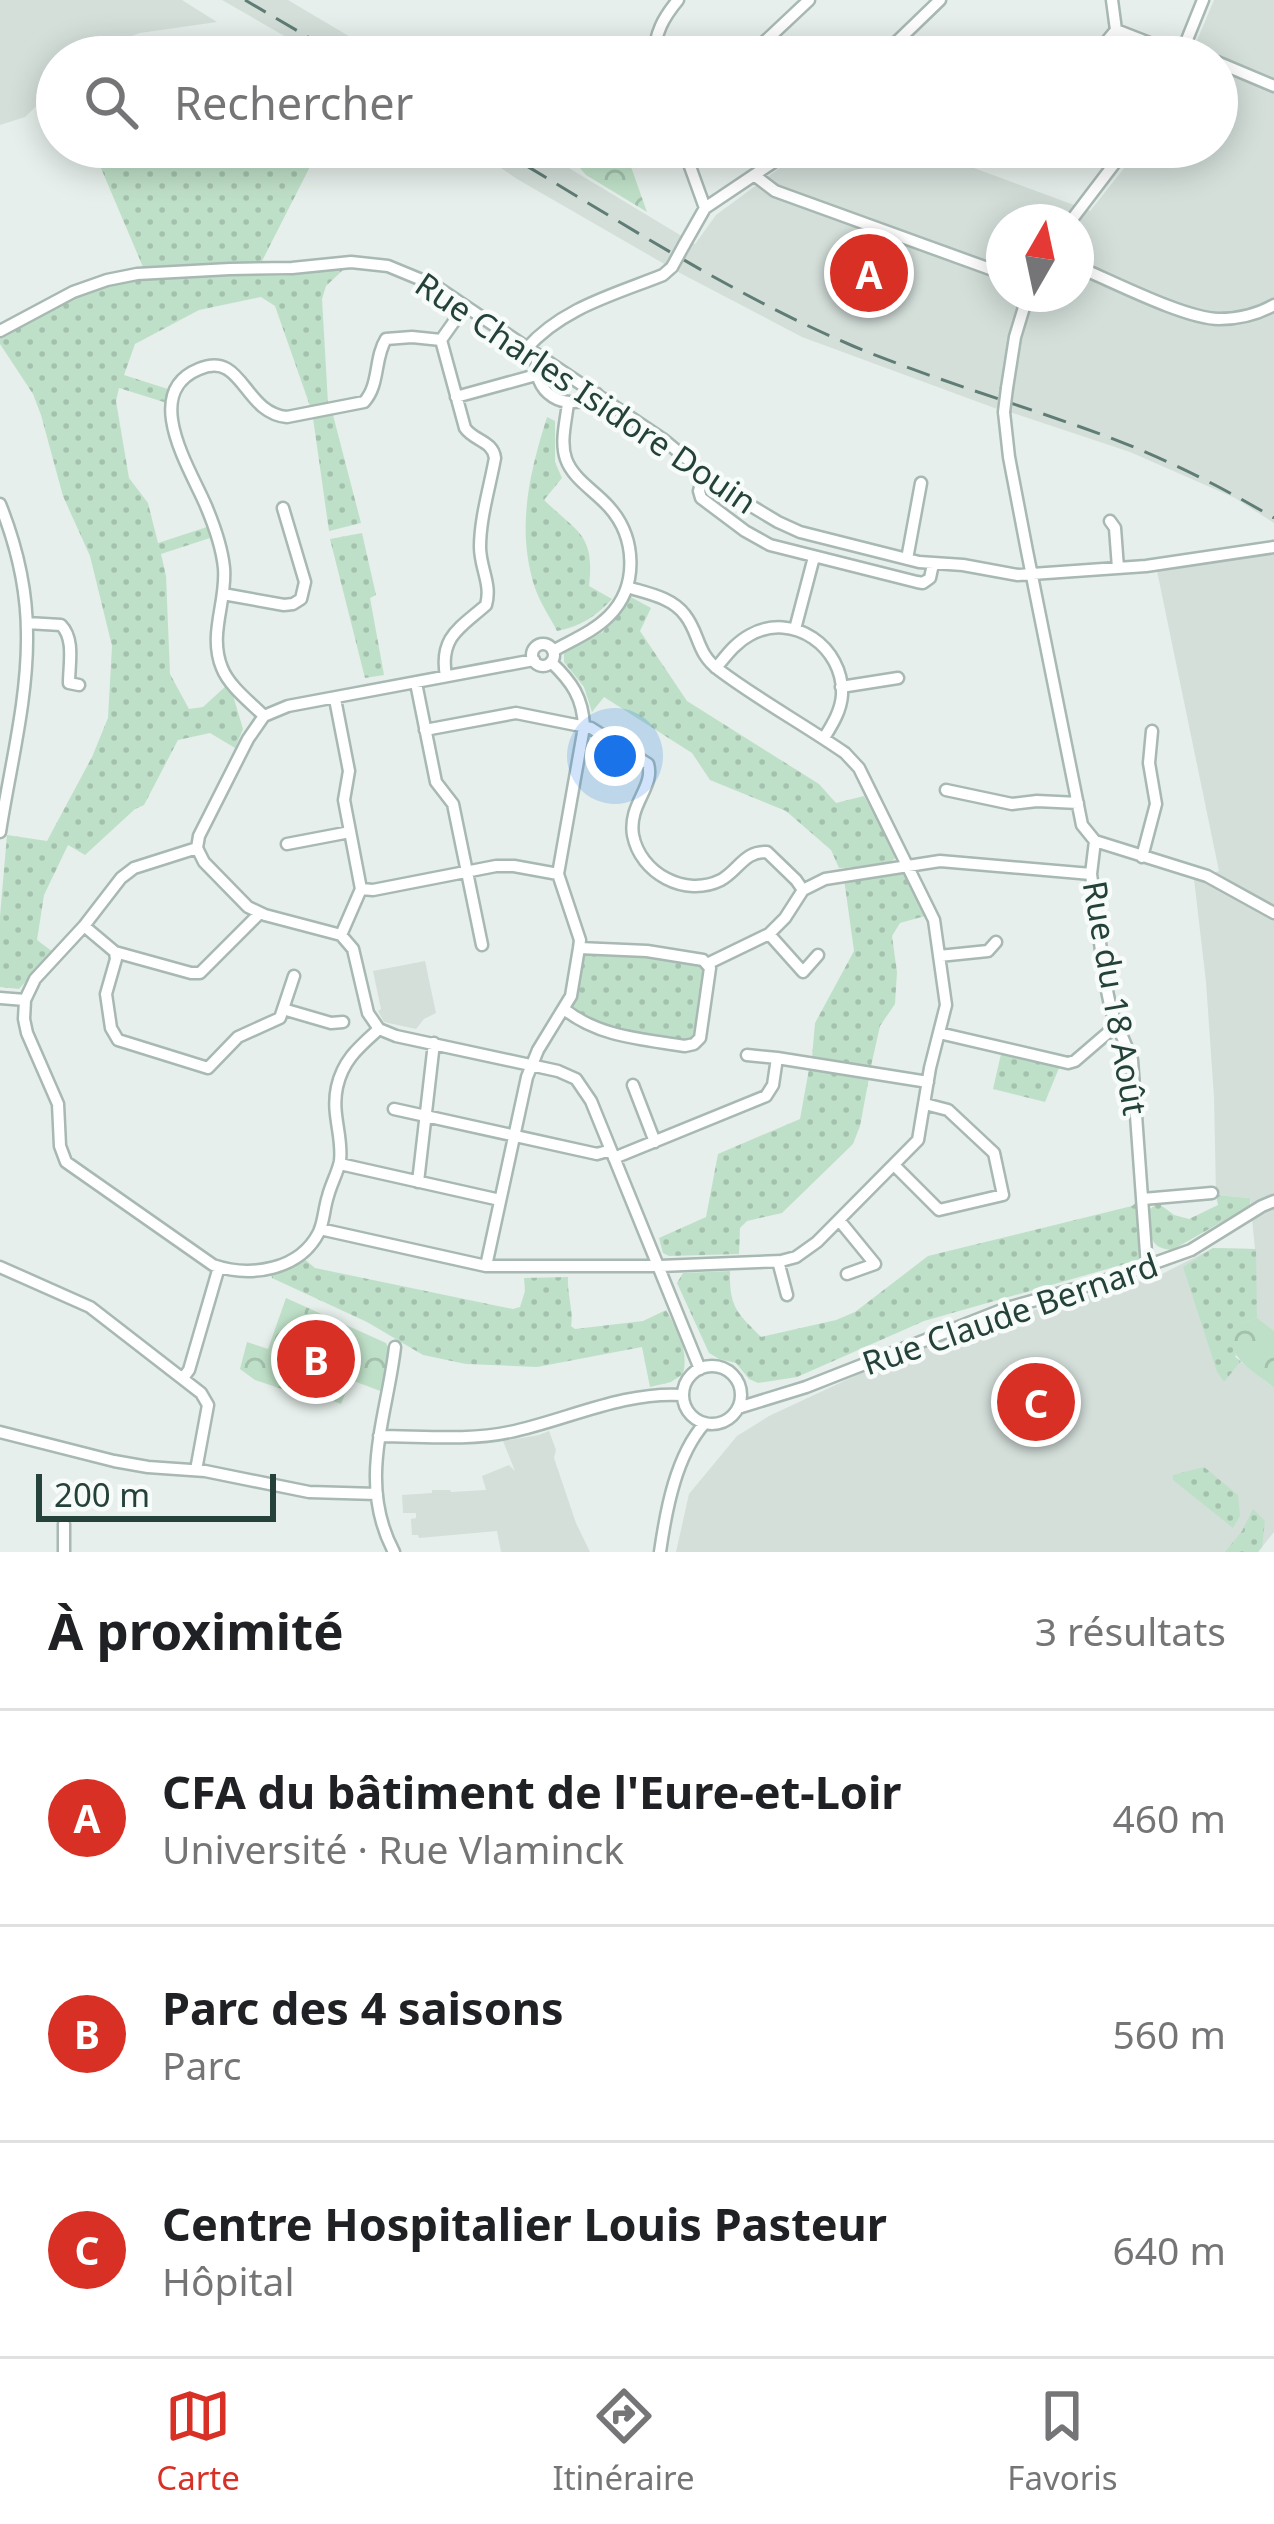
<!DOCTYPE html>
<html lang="fr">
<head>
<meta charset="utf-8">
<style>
  body { margin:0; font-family:"Noto Sans",sans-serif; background:#f2f2f2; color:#202124 }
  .compass { position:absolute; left:986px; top:204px; width:108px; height:108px; border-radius:50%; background:#fff; box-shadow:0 6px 30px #0003; rotate:9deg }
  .scale { position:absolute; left:36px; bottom:30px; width:240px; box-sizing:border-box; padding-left:12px; border:6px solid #24423a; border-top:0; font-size:33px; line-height:42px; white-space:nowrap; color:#24423a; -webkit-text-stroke:9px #f7fbf9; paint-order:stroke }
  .you { position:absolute; left:615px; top:756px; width:42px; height:42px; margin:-30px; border:9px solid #fff; border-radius:50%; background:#1a73e8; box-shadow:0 0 0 18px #1a73e833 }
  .badge { display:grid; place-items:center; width:78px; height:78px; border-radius:50%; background:#d93025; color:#fff; font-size:39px; font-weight:700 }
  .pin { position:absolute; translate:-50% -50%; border:6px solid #fff; box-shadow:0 3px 12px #0006 }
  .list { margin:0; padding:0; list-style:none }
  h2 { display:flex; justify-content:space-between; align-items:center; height:156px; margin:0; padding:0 48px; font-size:51px }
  h2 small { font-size:39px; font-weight:400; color:#757577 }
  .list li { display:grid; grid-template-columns:78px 1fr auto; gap:36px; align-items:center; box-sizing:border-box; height:216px; padding:0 48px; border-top:3px solid #e0e0e0 }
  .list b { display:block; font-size:45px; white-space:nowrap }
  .list p { margin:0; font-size:39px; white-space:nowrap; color:#757577 }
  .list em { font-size:39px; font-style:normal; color:#757577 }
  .icon { flex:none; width:66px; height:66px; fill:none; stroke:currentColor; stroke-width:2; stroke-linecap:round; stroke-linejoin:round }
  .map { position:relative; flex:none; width:1274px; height:1552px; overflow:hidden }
  .search { position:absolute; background:#fff; box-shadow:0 6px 30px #0003; left:36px; right:36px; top:36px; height:132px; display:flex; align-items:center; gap:30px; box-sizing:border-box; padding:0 42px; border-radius:66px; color:#757577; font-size:45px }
  .sheet { height:804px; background:#fff }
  nav { display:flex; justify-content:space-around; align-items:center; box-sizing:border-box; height:168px; border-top:3px solid #e0e0e0; background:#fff; font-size:33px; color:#757577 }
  nav a { display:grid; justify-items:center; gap:6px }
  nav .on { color:#d93025 }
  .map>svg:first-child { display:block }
</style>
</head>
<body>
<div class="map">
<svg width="1274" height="1552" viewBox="0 0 1274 1552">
  <defs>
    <pattern id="grass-dots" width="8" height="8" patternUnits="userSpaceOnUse" patternTransform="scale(3)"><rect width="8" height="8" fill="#bfe0c8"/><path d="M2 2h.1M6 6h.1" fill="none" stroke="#a4c1ad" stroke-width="1.8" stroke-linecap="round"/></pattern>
    <pattern id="forest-crowns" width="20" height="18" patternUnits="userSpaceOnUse" patternTransform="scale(3)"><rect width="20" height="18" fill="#bfe0c8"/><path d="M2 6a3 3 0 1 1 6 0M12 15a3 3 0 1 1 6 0" fill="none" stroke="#a4c1ad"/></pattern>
  </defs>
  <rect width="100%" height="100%" fill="#e6efeb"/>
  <path fill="#d4dfda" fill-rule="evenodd" d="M0 0H182L217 22 140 33 95 49 82 57H57V86L25 117 0 125Z
    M222 0H288L384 57H321Z
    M1214 0H1274V523L1235 498 1130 452 1010 412 1012 391 1000 410 802 337 680 273 517 179 471 147H534L695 244 716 215 781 167 803 147H917L1090 211 1141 147H1217V57H1190ZM1004 222H1076V294H1004Z
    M1274 552V1331L1235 1357 1274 1388V1532L1258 1552H676L689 1494 737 1436 769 1416 857 1375 941 1340 1000 1320 1160 1275 1213 1248 1255 1249 1250 1198 1216 1195 1214 1097 1206 982 1194 879 1219 871 1157 571Z
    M425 961 436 1013 424 1019 416 1029 384 1022 378 1011 381 1009 373 971Z
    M549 1431 556 1450 554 1458 576 1523 590 1552H501L497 1531 419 1538 418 1535H412L411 1519 416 1518V1513H403L402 1495 432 1493V1490H450L451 1492 486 1490 482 1476 509 1465 515 1471 503 1441 539 1435Z"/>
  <path fill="url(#grass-dots)" d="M174 37 199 57H99L132 44Z
    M92 147H316L319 149 262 261 143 267Z
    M344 269 326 286 322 299 328 403 310 406 275 306 261 297 199 310 135 344 124 375 171 390 167 403 119 388 116 401 129 478 148 503 158 543 207 527 210 538 161 554 166 576 170 674 189 709 203 707 226 686 232 692 243 729 235 748 210 733 178 740 144 805 135 809 85 855 68 845 44 895 37 940 53 952 19 989 0 987V916L7 835 47 841 92 757 108 718 112 646 90 556 63 496 41 415 33 394 0 344V339C40 316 82 290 128 282 177 273 229 276 279 276 300 275 322 271 344 269Z
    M333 415 361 523 329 531 313 418Z
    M547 417 555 421V462L562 478 544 500C578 533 595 534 589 586L612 599C595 617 581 626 557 631 550 617 540 603 535 588 516 530 529 474 547 417Z
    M362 533 376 595 370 598 384 675 365 678 330 539Z
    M629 596 651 608 640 631 687 701 819 784 836 803 864 796 897 857 886 865 839 868 831 850 786 811 710 780 692 753 604 697 592 712 584 687 564 662V652L603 632Z
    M903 870 925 916 900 923 892 936 897 972 895 1004 880 1026 871 1066 812 1058 815 1023 854 951 844 879Z
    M588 952 643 955 701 964 706 971 698 1032 691 1041C655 1042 598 1033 572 1008L576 999 581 957Z
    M1001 1054 1059 1068 1045 1102 993 1089Z
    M809 1069 869 1078 860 1126 853 1144 782 1213 747 1221 740 1228 739 1254 669 1256 663 1253 659 1238 706 1217 718 1154 800 1119Z
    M1216 1195 1250 1198V1206L1172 1250C1146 1249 1150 1229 1150 1209L1158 1203 1174 1215 1189 1219 1218 1205Z
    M1138 1201 1139 1260 924 1321 797 1377 758 1383 749 1379 736 1363 719 1359 709 1353 677 1283 683 1273 730 1271C729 1307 737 1313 761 1337L836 1320 855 1312 928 1256 1132 1206Z
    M1213 1248 1256 1249 1257 1318 1237 1325 1235 1357 1241 1361 1224 1382 1217 1372 1183 1267Z
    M303 1258 315 1268 513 1309 520 1307 525 1291 524 1278 568 1277C567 1295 574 1312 571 1326L575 1329 643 1321 666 1310C678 1331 689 1351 683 1374L671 1382 650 1387 642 1347 537 1367 466 1364 423 1355 367 1322 272 1278 271 1273 287 1269Z
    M1204 1467 1238 1495 1240 1516 1233 1528 1173 1480V1475Z
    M1253 1509 1265 1521 1262 1547 1258 1552H1225L1242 1531Z"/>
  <path fill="url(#forest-crowns)" d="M562 147H624L647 212 586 175Z
    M286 1298 386 1343C393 1358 387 1376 383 1392L351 1380 341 1404 312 1393 309 1398 255 1380 240 1369 247 1342 268 1349Z
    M1257 1318 1274 1331V1388C1251 1368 1223 1359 1237 1325Z"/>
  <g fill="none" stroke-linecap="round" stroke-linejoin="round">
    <defs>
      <path id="minor" d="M1112 0 1116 30 1180 55
        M1183 48 1205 57
        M654 57C655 33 663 18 678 0
        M757 57 759 47 809 0
        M881 57 940 0
        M1094 57 1116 30
        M1180 57 1203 0
        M1217 62 1274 86
        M683 147 705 208
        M754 175 775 191 1004 274
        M1070 222 1127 147
        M684 245 705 208 775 161 789 147
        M1076 266C1110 280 1185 319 1219 319 1238 319 1258 314 1274 305
        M0 331 73 292 107 280 137 274 230 269 292 268 351 262 388 266 434 285 664 440 723 489 778 522 800 532 919 562 963 565 1018 575 1146 566 1274 547
        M441 340 465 428C474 441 493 441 495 458 490 486 480 518 480 547 480 568 492 584 486 605 460 628 439 637 446 676
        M441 340 465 306
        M526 349C562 308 613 295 663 275L672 267
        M538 356C529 393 567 415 597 394
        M1007 388 1015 337 1028 294
        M456 397 536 375
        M1004 412 1009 457 1027 551 1082 825 1095 841 1091 874 1105 981 1111 1010 1132 1060 1147 1267
        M704 473 699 491 701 498 745 531 770 545 917 582 923 583 930 578 933 564
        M0 504C16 544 27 590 27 634 28 699 10 767 0 832
        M1110 521 1115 528 1118 568
        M907 559 921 483
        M223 594 284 605 293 604 301 599 305 582 283 508
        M27 623 61 625C75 639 69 664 69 683L79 685
        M795 629 814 557
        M532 655a11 11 0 1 1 22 0a11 11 0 1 1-22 0Z
        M553 651C572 640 593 632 609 616 639 586 636 537 609 507 595 491 573 479 566 459 560 442 566 421 568 403
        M716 668C726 656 735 643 750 635 793 611 844 647 842 695 841 711 832 725 824 738
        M416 683 436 782 453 804 482 945
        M841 687 898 678
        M335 699 349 771 344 800 361 889 341 935
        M264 716C250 702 229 686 222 668 208 634 227 602 224 568 222 548 214 525 206 506 191 470 140 393 199 369 243 350 243 413 287 417L364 402C380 385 374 358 386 339L412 337 441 340
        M425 730 516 713 591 728 648 764C655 787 628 804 633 835 640 873 685 898 721 880 739 870 744 851 767 852L796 880 803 890
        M946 790 1012 804 1037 801 1078 803
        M1095 841 1207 876 1274 913
        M287 844 350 832
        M197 848 134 868 121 878 84 926 35 979 25 1000 24 1019 27 1033 58 1104 60 1146 66 1162 213 1265C251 1278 300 1270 319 1232 324 1221 324 1208 328 1196 331 1184 338 1172 340 1161 343 1136 331 1114 337 1087 343 1060 359 1047 379 1029
        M197 848 199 836 248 739 264 716 288 706 534 660
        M197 848 204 862 248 907 265 915 341 935 353 949 368 1013 379 1029
        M1142 857 1156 804 1149 763 1152 731
        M361 889 373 890 496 866H514L558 874
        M84 926 115 952 116 959 106 994 111 1028 118 1040 208 1068 238 1037 280 1018 283 1009 331 1023 343 1022
        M769 934 803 972 818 955
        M115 952 191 973H200L260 913
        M939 956 988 951 996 942
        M707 964 769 934 785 918 803 890 825 879 940 861 1091 874
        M0 998 25 1000
        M283 1009 294 976
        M564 1009C599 1037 642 1039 685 1046L694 1044 700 1038 710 968 703 960 647 951 579 948
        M379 1029 396 1036 558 1071 576 1079 591 1101 700 1369
        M939 1033 1068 1063 1075 1061 1118 1024
        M747 1055 777 1058
        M633 1085 655 1142
        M394 1109 597 1154 611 1150
        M614 1158 766 1096 773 1085 777 1058 928 1082
        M340 1164 500 1200
        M894 1165 939 1210 1003 1195 994 1153 948 1110 925 1104
        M418 1182 434 1043
        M1143 1199 1212 1193
        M839 1220 875 1264 847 1274
        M320 1229 486 1266H660L781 1261 796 1257 817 1242 918 1140 930 1068 946 1005 934 920 859 768 845 753C803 724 759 700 719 670 696 653 700 634 685 615 672 597 646 593 627 587
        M778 1261 787 1295
        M486 1266 527 1077 538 1050 571 996 579 948 580 940 558 874 584 727C583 698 572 682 551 662
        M0 1267 90 1307 201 1393 208 1405 196 1470
        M683 1395a29 29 0 1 1 58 0a29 29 0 1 1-58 0Z
        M183 1378 189 1370 219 1267
        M738 1408 806 1387 1007 1308 1107 1280 1191 1250 1262 1206 1274 1201
        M0 1432 114 1461 148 1467 205 1471 309 1492 377 1494
        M379 1436C422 1436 467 1441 510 1432 567 1420 623 1391 683 1395
        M64 1552V1524
        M394 1552C357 1483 387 1417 395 1347
        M660 1552C666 1510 676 1455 705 1423"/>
    </defs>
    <use href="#minor" stroke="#a8b8b2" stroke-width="15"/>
    <use href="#minor" stroke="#fff" stroke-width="10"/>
    <path stroke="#5f7d75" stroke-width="3" stroke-dasharray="24 12" stroke-linecap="butt" d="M245 0 342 57
      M495 147C612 216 728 293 853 346 937 381 1025 406 1111 438 1168 460 1222 487 1274 518"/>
    <defs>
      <path id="minor-bridge" d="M672 267 684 245
        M1004 412 1007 388"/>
    </defs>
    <use href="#minor-bridge" stroke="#a8b8b2" stroke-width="15" stroke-linecap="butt"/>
    <use href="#minor-bridge" stroke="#fff" stroke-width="10"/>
  </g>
  <g text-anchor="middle" stroke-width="9" stroke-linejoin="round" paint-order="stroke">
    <g font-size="33" fill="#24423a" stroke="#f7fbf9">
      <text transform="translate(586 393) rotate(34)" y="12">Rue Charles Isidore Douin</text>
      <text transform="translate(1115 998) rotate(80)" y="12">Rue du 18 Août</text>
      <text transform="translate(1010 1314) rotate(-19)" y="12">Rue Claude Bernard</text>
    </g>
  </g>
</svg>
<svg class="compass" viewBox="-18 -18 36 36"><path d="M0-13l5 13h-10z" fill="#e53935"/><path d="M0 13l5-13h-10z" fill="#757577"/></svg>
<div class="scale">200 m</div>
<div class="you"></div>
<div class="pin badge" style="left:869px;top:273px">A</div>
<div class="pin badge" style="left:316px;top:1359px">B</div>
<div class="pin badge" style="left:1036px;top:1402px">C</div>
<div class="search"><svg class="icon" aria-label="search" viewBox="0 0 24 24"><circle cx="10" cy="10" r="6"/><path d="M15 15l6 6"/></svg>Rechercher</div>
</div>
<section class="sheet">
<h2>À proximité<small>3 résultats</small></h2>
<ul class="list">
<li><span class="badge">A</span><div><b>CFA du bâtiment de l'Eure-et-Loir</b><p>Université · Rue Vlaminck</p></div><em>460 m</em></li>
<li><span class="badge">B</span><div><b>Parc des 4 saisons</b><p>Parc</p></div><em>560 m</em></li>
<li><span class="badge">C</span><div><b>Centre Hospitalier Louis Pasteur</b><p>Hôpital</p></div><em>640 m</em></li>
</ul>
</section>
<nav>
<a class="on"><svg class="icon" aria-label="map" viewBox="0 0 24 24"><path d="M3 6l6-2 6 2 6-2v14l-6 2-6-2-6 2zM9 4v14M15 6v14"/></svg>Carte</a>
<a><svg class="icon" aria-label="directions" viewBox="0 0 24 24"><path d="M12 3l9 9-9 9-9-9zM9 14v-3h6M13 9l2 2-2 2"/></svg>Itinéraire</a>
<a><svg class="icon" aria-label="saved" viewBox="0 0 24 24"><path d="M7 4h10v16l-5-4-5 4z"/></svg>Favoris</a>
</nav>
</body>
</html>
